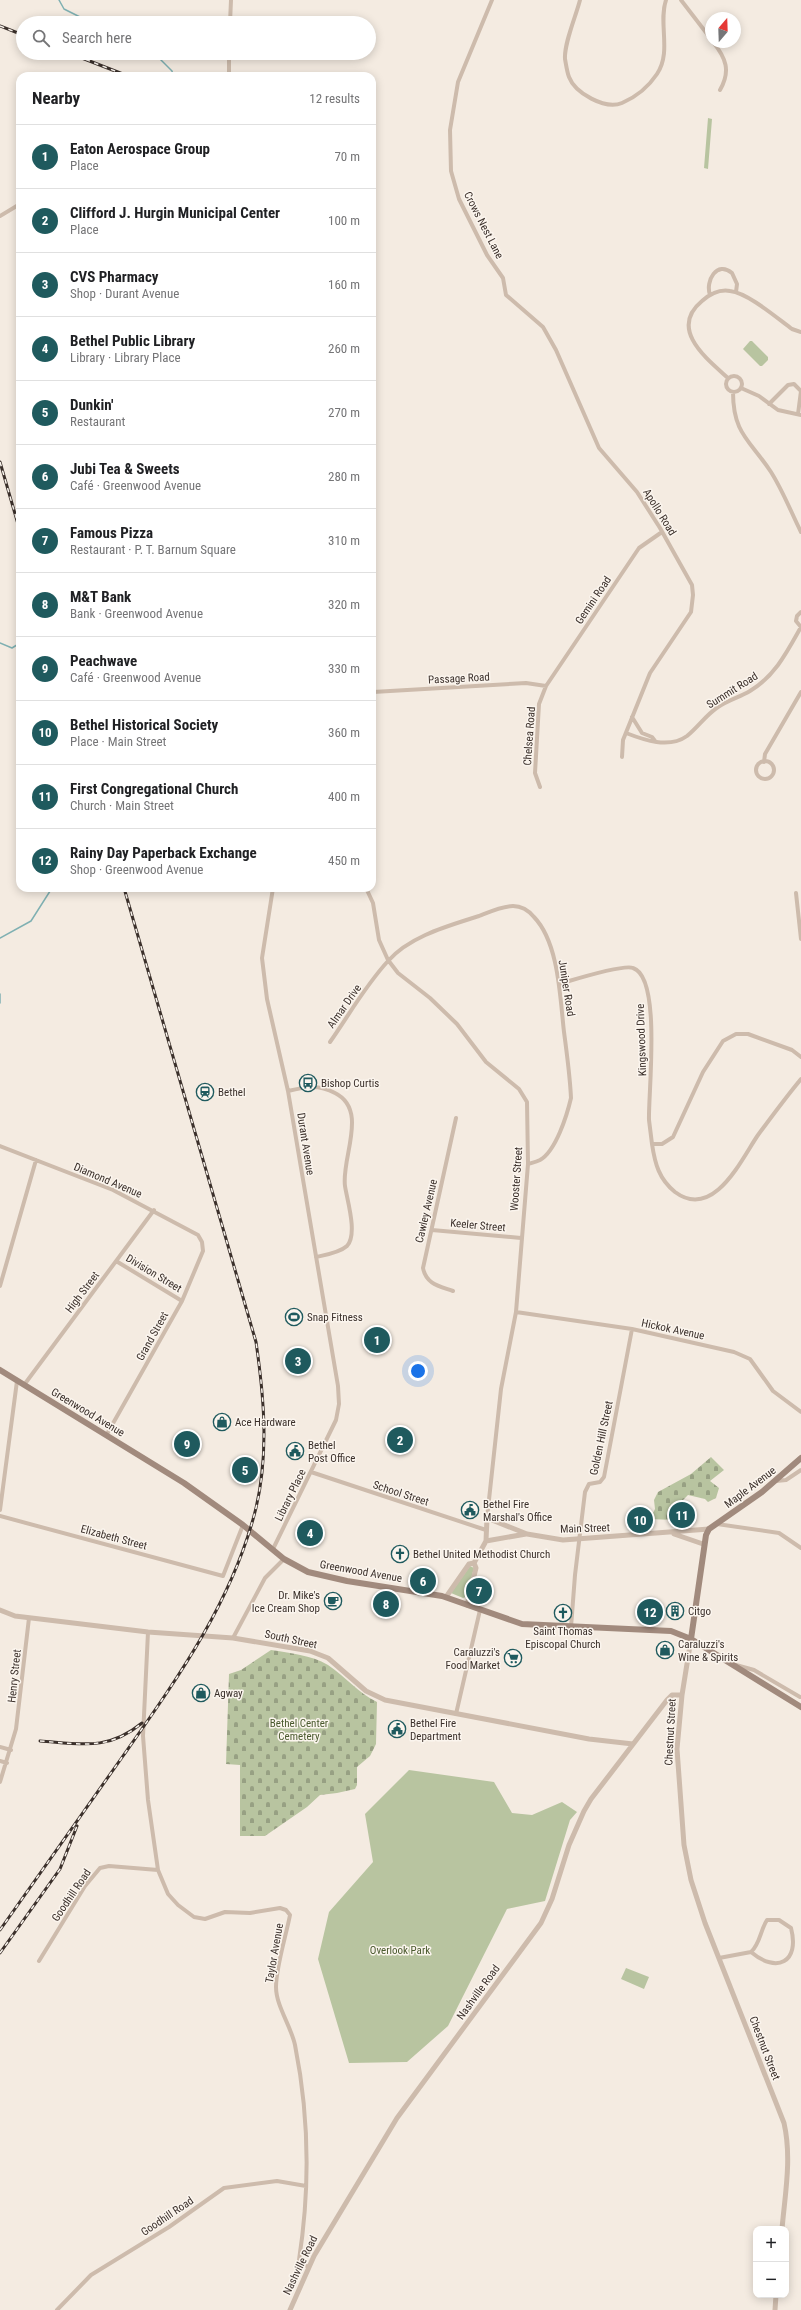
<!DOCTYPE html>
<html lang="en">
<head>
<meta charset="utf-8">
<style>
  body { margin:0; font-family:"Roboto Condensed",sans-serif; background:#f6f6f6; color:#202124 }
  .controls { position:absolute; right:12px; bottom:12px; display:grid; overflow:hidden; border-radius:8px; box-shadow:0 2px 10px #0003 }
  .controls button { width:36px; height:36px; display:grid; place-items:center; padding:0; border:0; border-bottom:1px solid #e0e0e0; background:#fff; color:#202124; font:20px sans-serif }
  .compass { position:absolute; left:705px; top:12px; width:36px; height:36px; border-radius:50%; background:#fff; box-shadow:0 2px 10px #0003; rotate:19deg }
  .you { position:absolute; left:418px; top:1371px; width:14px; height:14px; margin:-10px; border:3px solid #fff; border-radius:50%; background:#1a73e8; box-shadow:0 0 0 6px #1a73e833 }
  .badge { display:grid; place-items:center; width:26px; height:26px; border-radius:50%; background:#1f5a5e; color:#fff; font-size:13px; font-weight:700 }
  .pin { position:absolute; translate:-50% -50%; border:2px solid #fff; box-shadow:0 1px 4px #0006 }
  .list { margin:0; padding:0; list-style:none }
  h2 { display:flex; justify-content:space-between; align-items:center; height:52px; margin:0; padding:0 16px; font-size:17px }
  h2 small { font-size:13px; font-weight:400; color:#757577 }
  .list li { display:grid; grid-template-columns:26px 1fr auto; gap:12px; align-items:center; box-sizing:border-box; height:64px; padding:0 16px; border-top:1px solid #e0e0e0 }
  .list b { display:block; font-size:15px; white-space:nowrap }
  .list p { margin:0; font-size:13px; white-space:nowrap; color:#757577 }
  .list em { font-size:13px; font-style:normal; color:#757577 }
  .icon { flex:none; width:22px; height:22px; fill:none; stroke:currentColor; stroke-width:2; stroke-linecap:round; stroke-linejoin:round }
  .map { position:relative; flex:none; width:801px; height:2310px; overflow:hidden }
  .search { position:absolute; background:#fff; box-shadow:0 2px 10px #0003; left:16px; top:16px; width:360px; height:44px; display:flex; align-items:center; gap:10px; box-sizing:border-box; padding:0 14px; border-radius:22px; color:#757577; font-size:15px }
  .panel { position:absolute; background:#fff; box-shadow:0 2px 10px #0003; left:16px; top:72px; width:360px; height:820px; border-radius:12px }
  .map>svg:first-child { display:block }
</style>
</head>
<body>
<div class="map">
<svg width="801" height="2310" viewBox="0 0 801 2310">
  <defs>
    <pattern id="cemetery-stones" width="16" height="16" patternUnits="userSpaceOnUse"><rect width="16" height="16" fill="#b8c4a0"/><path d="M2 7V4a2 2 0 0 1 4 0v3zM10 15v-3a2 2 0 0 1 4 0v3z" fill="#97a083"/></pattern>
  </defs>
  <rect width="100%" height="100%" fill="#f4ebe1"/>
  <path fill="url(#cemetery-stones)" d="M711 1457 724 1470 710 1481 719 1488 716 1498 708 1502 705 1499 688 1495 679 1504 673 1520 650 1519 655 1509 654 1500 658 1492 691 1474Z
    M271 1650C290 1653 311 1655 328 1665 345 1676 358 1693 377 1702L376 1744 370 1756 357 1767V1785L355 1789 337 1793 320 1795 307 1807 265 1836H240V1765L226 1764 229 1674 241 1670Z"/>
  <path fill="#b8c4a0" d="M708 118 712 119 708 169 704 168Z
    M750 341H752L768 357V360L762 366H760L743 349Z
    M470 1566 474 1568 466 1597 463 1598 451 1593Z
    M409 1770 494 1782 512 1813 532 1815 562 1802 577 1812 570 1820 545 1901 507 1909 448 2026 407 2062 349 2063 318 1959 329 1912 373 1862 365 1814Z
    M626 1968 649 1977 644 1989 621 1979Z"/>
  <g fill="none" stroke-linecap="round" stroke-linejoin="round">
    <path stroke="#7fb0b2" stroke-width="1.5" d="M59 0 64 9 92 23
      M154 53 172 71 173 76
      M0 643 12 648 20 643
      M0 938 31 921 52 888
      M0 994V1003"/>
    <path stroke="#cdbbac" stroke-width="4" d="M492 0 458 82 450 130 451 171 459 199 487 255 503 278 506 295 543 327 556 350 599 448 637 492 660 528 692 585 693 595 691 612 650 673 623 740 622 757
      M580 0C576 16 564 43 565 59 566 64 567 72 569 77 575 93 605 110 622 103 636 97 649 86 657 74 672 52 658 23 666 0
      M681 0 711 39
      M230 23 231 0
      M713 42C726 58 731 71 720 90
      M229 76V53
      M0 216 20 204
      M710 295C705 281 717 260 732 273L737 284 736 292
      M726 384a8 8 0 1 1 16 0a8 8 0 1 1-16 0Z
      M728 378C707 359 668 329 702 301 710 294 719 289 730 291 748 293 777 318 792 329L801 332
      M741 388 759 396 778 410 801 415
      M733 392C733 434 750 440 771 472 783 491 791 512 801 532
      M769 404 788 385 794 384 801 391 798 414
      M801 612 797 616 796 621 801 627
      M372 667V699
      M373 692 526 683 546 686
      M632 717 642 733 652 737 655 741
      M626 733C644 740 669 749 687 736 698 727 706 715 718 707 728 700 740 697 750 691 775 676 787 652 801 627
      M756 770a9 9 0 1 1 18 0a9 9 0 1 1-18 0Z
      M764 762 765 754 801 692
      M540 787 535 773 539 704 546 686 639 548 662 532
      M273 888 262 958 267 999 288 1091 338 1386 339 1404 336 1420 273 1549
      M366 888 373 903 379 940 388 960 398 973 430 998 457 1024 486 1062 519 1089 527 1102 528 1164 516 1312 501 1389 487 1518
      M796 893 801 939
      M559 984C573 980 623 964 633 968 662 977 648 1094 649 1120 650 1128 651 1136 652 1144
      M330 1042C349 1015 365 986 388 961 410 936 448 926 479 916 489 912 502 906 513 906 521 906 529 911 534 917 559 943 560 998 564 1032 567 1054 570 1076 571 1098 567 1115 556 1151 540 1160 536 1162 531 1163 528 1164
      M801 1057 792 1050 748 1034H736L723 1041 703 1072 673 1137 662 1144H652C655 1164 659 1179 675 1192 714 1221 742 1158 758 1135 772 1116 786 1097 801 1079
      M288 1091C305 1087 318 1084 335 1093 369 1110 341 1158 345 1186 347 1200 358 1234 347 1246 339 1253 325 1255 316 1257
      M0 1146 113 1190 198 1235 202 1242 203 1251 182 1301 107 1434
      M432 1230 521 1238
      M116 1261 182 1301
      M0 1286 36 1160
      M453 1291C439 1286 426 1284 423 1268L456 1118
      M516 1312 632 1329 734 1352 750 1359 773 1391 801 1412
      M24 1385 154 1210
      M311 1472 486 1530
      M776 1481 786 1480 801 1470
      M0 1510 17 1381
      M0 1516 223 1576 243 1525
      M717 1524 779 1533 801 1548
      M571 1627 575 1575 585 1492 589 1484 600 1482 604 1477 632 1329
      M148 1632 143 1736 148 1800 158 1870 168 1894 178 1905 194 1917 205 1919 225 1912 250 1913 280 1908 286 1910 290 1915C286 1936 276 1967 276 1987 276 2006 291 2026 295 2045 309 2115 310 2189 299 2260L308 2267
      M233 1638 265 1578 284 1559
      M736 1665 754 1670 800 1697
      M456 1714 480 1610
      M0 1747 11 1750
      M0 1761 7 1763
      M0 1782 16 1729 29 1618
      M719 1958 751 1952C777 1974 800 1962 791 1928L779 1920H767C760 1931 760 1944 751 1952
      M39 1961 85 1886 100 1868 109 1866 158 1870
      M57 2310 91 2275 169 2227 224 2188 277 2181 306 2186"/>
    <path stroke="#cdbbac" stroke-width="5" d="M674 1534 703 1544
      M486 1541 526 1534
      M446 1597 469 1564 474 1563 486 1541 487 1518 527 1534 563 1540 709 1529
      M467 1605 476 1568 474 1563
      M0 1610 15 1616 148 1632 233 1638 310 1651 328 1658 366 1691 385 1700 589 1739 633 1744
      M691 1639 682 1695 677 1749 684 1845 691 1880 705 1923 784 2123C792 2158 785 2194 782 2229
      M290 2310 314 2256 397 2118 541 1923 552 1899 569 1845 584 1811 591 1799 667 1700 672 1695H682
      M775 2310 776 2295"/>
    <path stroke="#a18a7d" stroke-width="6" d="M0 1370 184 1483 243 1525 284 1559 308 1572 347 1581 442 1596 522 1624 671 1631 691 1639 801 1707
      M691 1639 706 1535 709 1529 762 1492 801 1458"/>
    <defs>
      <path id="rail" d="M0 26 23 35
        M69 53 128 76
        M0 462 20 531
        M40 1741C81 1744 108 1751 142 1723
        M0 1930C41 1872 82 1814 123 1756 177 1679 233 1601 256 1508 269 1453 264 1397 256 1342L124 888
        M0 1953 60 1869 77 1826"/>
    </defs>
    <use href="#rail" stroke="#3b302b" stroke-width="3"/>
    <use href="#rail" stroke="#fbf5ee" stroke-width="1.5" stroke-dasharray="4.5" stroke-linecap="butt"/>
  </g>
  <defs>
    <symbol id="bus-ring" viewBox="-11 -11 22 22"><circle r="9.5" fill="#fbf5ee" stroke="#1f5a5e" stroke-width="1.5"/><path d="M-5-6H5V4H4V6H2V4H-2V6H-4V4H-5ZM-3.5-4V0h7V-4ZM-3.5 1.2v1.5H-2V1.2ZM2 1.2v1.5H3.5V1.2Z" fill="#1f5a5e"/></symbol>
    <symbol id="station-ring" viewBox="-11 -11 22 22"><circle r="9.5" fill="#fbf5ee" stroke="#1f5a5e" stroke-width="1.5"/><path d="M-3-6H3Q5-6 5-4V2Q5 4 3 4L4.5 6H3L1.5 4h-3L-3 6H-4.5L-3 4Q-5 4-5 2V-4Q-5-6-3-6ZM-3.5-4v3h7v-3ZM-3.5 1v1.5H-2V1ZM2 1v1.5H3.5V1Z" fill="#1f5a5e"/></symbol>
    <symbol id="stadium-ring" viewBox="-11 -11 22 22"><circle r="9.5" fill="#fbf5ee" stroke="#1f5a5e" stroke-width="1.5"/><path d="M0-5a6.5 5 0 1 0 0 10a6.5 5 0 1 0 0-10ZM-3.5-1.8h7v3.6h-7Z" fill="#1f5a5e"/></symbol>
    <symbol id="shop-ring" viewBox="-11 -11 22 22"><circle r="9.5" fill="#fbf5ee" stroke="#1f5a5e" stroke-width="1.5"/><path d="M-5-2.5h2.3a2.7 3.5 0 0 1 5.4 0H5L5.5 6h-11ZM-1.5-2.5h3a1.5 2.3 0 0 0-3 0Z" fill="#1f5a5e"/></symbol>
    <symbol id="civic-ring" viewBox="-11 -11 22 22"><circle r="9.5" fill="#fbf5ee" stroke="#1f5a5e" stroke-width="1.5"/><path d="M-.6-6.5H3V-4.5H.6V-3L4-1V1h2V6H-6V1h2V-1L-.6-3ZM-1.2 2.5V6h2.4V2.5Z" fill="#1f5a5e"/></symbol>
    <symbol id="church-ring" viewBox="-11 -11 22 22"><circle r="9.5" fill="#fbf5ee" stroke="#1f5a5e" stroke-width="1.5"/><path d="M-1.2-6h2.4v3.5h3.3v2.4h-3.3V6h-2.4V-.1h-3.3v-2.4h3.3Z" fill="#1f5a5e"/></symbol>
    <symbol id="cafe-ring" viewBox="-11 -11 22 22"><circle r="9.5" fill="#fbf5ee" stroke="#1f5a5e" stroke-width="1.5"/><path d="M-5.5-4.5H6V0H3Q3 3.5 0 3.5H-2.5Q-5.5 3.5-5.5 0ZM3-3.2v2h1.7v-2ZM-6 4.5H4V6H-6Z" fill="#1f5a5e"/></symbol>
    <symbol id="building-ring" viewBox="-11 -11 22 22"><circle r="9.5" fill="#fbf5ee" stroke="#1f5a5e" stroke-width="1.5"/><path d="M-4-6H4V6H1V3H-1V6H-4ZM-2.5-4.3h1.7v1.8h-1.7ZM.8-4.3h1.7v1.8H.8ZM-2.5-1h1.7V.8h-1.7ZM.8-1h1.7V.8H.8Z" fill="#1f5a5e"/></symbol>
    <symbol id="supermarket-ring" viewBox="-11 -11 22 22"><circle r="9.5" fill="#fbf5ee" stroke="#1f5a5e" stroke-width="1.5"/><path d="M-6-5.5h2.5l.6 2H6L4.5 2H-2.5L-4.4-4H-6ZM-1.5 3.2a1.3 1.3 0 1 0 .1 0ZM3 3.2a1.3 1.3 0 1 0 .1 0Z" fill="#1f5a5e"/></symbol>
  </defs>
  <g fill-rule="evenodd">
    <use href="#bus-ring" x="298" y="1073" width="20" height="20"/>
    <use href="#station-ring" x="195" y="1082" width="20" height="20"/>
    <use href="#stadium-ring" x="284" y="1307" width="20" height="20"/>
    <use href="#shop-ring" x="212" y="1412" width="20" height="20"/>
    <use href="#civic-ring" x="285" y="1441" width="20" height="20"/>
    <use href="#civic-ring" x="460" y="1500" width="20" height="20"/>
    <use href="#church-ring" x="390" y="1544" width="20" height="20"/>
    <use href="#cafe-ring" x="323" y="1591" width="20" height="20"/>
    <use href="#building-ring" x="665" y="1601" width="20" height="20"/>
    <use href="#church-ring" x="553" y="1603" width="20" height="20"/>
    <use href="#shop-ring" x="655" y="1640" width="20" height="20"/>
    <use href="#supermarket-ring" x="503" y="1648" width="20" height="20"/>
    <use href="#shop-ring" x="191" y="1683" width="20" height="20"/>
    <use href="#civic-ring" x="387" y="1719" width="20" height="20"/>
  </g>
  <g text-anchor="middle" stroke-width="3" stroke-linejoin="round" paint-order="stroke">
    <g font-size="11" fill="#3b302b" stroke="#fbf5ee">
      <text transform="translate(484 225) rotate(63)" y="4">Crows Nest Lane</text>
      <text transform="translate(660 512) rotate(58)" y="4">Apollo Road</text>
      <text transform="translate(593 600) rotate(-56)" y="4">Gemini Road</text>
      <text transform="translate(459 678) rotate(-3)" y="4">Passage Road</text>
      <text transform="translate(732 690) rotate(-32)" y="4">Summit Road</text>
      <text transform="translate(529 736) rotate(-86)" y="4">Chelsea Road</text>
      <text transform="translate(567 988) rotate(81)" y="4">Juniper Road</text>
      <text transform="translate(344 1006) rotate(-55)" y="4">Almar Drive</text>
      <text transform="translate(641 1040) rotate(-92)" y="4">Kingswood Drive</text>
      <text transform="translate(306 1144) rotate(81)" y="4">Durant Avenue</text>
      <text transform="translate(516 1179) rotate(-86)" y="4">Wooster Street</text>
      <text transform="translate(108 1180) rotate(23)" y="4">Diamond Avenue</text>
      <text transform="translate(426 1211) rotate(-77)" y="4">Cawley Avenue</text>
      <text transform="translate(478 1225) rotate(5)" y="4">Keeler Street</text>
      <text transform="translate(154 1273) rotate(31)" y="4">Division Street</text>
      <text transform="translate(82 1292) rotate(-53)" y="4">High Street</text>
      <text transform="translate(673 1329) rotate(12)" y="4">Hickok Avenue</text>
      <text transform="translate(152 1336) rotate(-61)" y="4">Grand Street</text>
      <text transform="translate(88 1412) rotate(31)" y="4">Greenwood Avenue</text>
      <text transform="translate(601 1438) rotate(-78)" y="4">Golden Hill Street</text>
      <text transform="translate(750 1487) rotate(-37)" y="4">Maple Avenue</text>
      <text transform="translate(401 1493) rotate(18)" y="4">School Street</text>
      <text transform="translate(290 1495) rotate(-64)" y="4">Library Place</text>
      <text transform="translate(585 1528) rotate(-2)" y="4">Main Street</text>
      <text transform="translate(114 1537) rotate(15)" y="4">Elizabeth Street</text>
      <text transform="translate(361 1571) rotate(10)" y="4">Greenwood Avenue</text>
      <text transform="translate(291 1639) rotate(12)" y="4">South Street</text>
      <text transform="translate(14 1676) rotate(-84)" y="4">Henry Street</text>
      <text transform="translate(670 1732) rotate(-87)" y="4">Chestnut Street</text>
      <text transform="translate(71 1895) rotate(-56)" y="4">Goodhill Road</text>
      <text transform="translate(274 1953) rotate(-80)" y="4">Taylor Avenue</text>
      <text transform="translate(478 1992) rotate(-54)" y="4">Nashville Road</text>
      <text transform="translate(765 2048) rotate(69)" y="4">Chestnut Street</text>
      <text transform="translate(167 2216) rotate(-34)" y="4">Goodhill Road</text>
      <text transform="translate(300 2265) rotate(-64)" y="4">Nashville Road</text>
    </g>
    <g font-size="11" fill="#3b302b" stroke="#fbf5ee" text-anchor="start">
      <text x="321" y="1087">Bishop Curtis</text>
      <text x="218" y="1096">Bethel</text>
      <text x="307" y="1321">Snap Fitness</text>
      <text x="235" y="1426">Ace Hardware</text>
      <text x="308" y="1449">Bethel<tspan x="308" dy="13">Post Office</tspan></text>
      <text x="483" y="1508">Bethel Fire<tspan x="483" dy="13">Marshal's Office</tspan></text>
      <text x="413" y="1558">Bethel United Methodist Church</text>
      <text x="320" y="1599" text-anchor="end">Dr. Mike's<tspan x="320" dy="13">Ice Cream Shop</tspan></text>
      <text x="688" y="1615">Citgo</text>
      <text x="563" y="1635" text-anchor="middle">Saint Thomas<tspan x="563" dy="13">Episcopal Church</tspan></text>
      <text x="678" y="1648">Caraluzzi's<tspan x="678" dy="13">Wine &amp; Spirits</tspan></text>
      <text x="500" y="1656" text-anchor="end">Caraluzzi's<tspan x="500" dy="13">Food Market</tspan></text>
      <text x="214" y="1697">Agway</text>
      <text x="410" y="1727">Bethel Fire<tspan x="410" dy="13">Department</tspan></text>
    </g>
    <g font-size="11" fill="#4a5a2e" stroke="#fbf5ee">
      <text x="299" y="1727">Bethel Center<tspan x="299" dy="13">Cemetery</tspan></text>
      <text x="400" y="1954">Overlook Park</text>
    </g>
  </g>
</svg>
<div class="controls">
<button>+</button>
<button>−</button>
</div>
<svg class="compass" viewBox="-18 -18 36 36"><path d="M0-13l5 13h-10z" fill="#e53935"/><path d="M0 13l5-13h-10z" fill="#757577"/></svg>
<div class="you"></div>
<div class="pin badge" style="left:377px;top:1340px">1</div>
<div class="pin badge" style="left:400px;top:1440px">2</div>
<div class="pin badge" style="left:298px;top:1361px">3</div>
<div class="pin badge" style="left:310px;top:1533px">4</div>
<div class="pin badge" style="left:245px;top:1470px">5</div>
<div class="pin badge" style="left:423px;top:1581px">6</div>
<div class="pin badge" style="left:479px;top:1591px">7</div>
<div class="pin badge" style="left:386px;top:1604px">8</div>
<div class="pin badge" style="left:187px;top:1444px">9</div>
<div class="pin badge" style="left:640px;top:1520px">10</div>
<div class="pin badge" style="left:682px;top:1515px">11</div>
<div class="pin badge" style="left:650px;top:1612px">12</div>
<div class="search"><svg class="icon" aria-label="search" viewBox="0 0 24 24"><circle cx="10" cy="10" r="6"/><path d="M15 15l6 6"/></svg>Search here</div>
<section class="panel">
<h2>Nearby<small>12 results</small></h2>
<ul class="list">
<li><span class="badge">1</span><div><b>Eaton Aerospace Group</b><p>Place</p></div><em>70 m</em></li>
<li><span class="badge">2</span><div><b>Clifford J. Hurgin Municipal Center</b><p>Place</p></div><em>100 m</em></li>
<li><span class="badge">3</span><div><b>CVS Pharmacy</b><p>Shop · Durant Avenue</p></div><em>160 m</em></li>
<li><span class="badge">4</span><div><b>Bethel Public Library</b><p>Library · Library Place</p></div><em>260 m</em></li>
<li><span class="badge">5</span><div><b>Dunkin'</b><p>Restaurant</p></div><em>270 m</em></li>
<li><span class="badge">6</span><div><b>Jubi Tea &amp; Sweets</b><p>Café · Greenwood Avenue</p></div><em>280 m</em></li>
<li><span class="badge">7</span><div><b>Famous Pizza</b><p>Restaurant · P. T. Barnum Square</p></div><em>310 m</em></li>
<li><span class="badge">8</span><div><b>M&amp;T Bank</b><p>Bank · Greenwood Avenue</p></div><em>320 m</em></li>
<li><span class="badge">9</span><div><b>Peachwave</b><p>Café · Greenwood Avenue</p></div><em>330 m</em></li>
<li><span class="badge">10</span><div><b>Bethel Historical Society</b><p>Place · Main Street</p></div><em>360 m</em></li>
<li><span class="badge">11</span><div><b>First Congregational Church</b><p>Church · Main Street</p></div><em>400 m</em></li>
<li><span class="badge">12</span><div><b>Rainy Day Paperback Exchange</b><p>Shop · Greenwood Avenue</p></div><em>450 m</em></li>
</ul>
</section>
</div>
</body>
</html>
